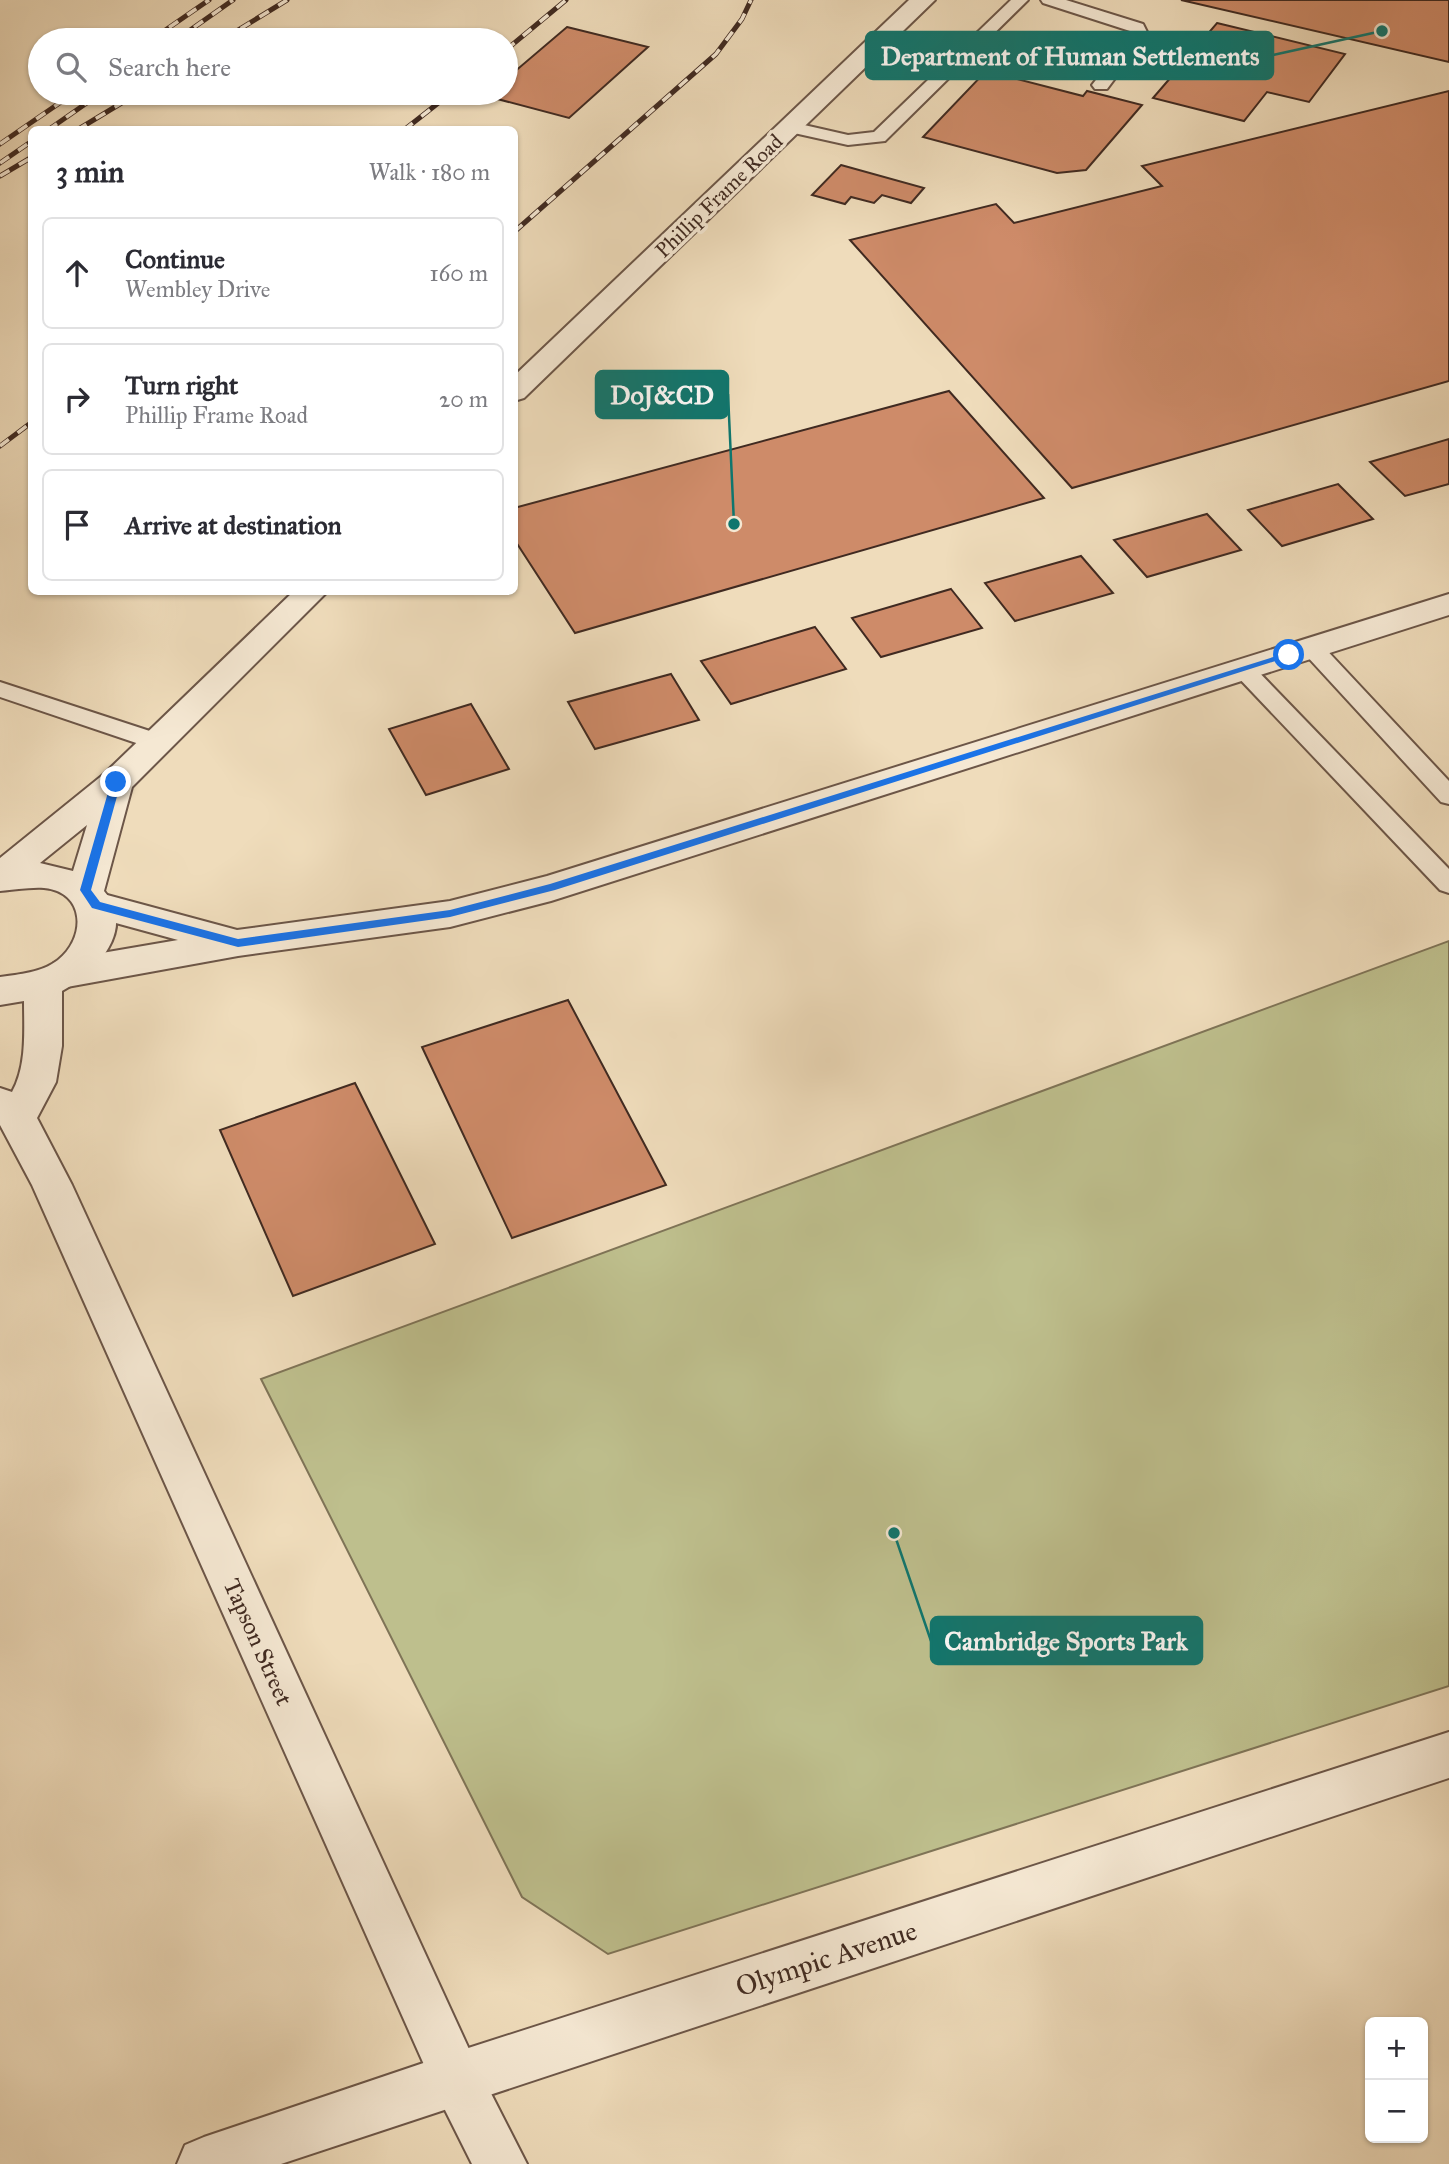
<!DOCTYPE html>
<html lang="en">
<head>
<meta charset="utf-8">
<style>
  body { margin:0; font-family:"IM FELL Great Primer",serif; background:#f2f2f3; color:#2b2b33 }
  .controls { position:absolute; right:21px; bottom:21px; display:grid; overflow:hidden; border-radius:10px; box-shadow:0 2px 5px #0004 }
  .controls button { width:63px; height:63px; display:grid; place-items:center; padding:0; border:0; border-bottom:2px solid #e1e1e2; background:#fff; color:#2b2b33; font:35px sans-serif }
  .stop { position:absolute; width:21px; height:21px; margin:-16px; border:5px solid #1a73e8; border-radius:50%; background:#fff }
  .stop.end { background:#1a73e8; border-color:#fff; box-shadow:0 2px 7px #0008 }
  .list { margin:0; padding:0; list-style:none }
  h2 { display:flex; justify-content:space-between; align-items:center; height:91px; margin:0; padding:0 28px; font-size:30px }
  h2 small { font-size:23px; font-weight:400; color:#7c7c81 }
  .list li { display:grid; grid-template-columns:46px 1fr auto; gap:21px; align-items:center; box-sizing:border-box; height:112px; margin:0 14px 14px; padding:0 14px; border:2px solid #e1e1e2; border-radius:10px }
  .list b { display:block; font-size:26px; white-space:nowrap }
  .list p { margin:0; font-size:23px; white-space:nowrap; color:#7c7c81 }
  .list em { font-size:23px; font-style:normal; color:#7c7c81 }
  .icon { flex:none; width:38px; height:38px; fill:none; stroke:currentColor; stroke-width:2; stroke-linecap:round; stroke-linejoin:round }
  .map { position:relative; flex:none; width:1449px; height:2164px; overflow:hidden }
  .search { position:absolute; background:#fff; box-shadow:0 2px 5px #0004; left:28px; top:28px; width:490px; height:77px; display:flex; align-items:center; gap:18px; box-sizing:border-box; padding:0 24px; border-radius:38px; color:#7c7c81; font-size:26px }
  .panel { position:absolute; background:#fff; box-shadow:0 2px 5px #0004; left:28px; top:126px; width:490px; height:469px; border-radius:10px }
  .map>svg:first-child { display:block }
</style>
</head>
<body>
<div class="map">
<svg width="1449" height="2164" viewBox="0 0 1449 2164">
  <rect width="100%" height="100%" fill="#efdcbb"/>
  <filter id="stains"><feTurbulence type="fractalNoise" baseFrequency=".00286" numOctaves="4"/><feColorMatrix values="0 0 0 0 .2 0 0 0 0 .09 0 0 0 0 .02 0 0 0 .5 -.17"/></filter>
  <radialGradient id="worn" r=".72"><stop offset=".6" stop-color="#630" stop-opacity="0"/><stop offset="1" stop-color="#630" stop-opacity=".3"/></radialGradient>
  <path fill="#bebf8d" stroke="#7f7457" stroke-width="2" d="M1449 941V1686L608 1954 522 1897 261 1379Z"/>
  <path fill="#ce8b69" stroke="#402a21" stroke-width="2" d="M1181 0H1449V62Z
    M1217 23 1345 54 1309 102 1267 92 1244 121 1153 98 1172 76 1161 65 1162 59 1181 50H1194Z
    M567 27 648 47 569 118 486 96 489 93H506V79Z
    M986 71 1083 96 1087 91 1142 105 1086 170 1057 173 923 137Z
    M1449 91V381L1072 488 850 240 996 204 1014 223 1162 186 1142 166Z
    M841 165 924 188 911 203 882 195 874 203 851 197 845 204 812 195Z
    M949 391 1044 498 575 633 514 539V508Z
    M1449 439V484L1405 496 1370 462Z
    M1338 484 1373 519 1282 546 1248 510Z
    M1207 514 1241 550 1147 577 1114 540Z
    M1081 556 1113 593 1015 621 985 583Z
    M951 589 982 628 881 657 852 618Z
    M815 627 846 669 731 704 701 661Z
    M671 674 699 720 595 749 568 702Z
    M471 704 509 769 426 795 389 729Z
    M568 1000 666 1185 512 1238 422 1047Z
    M355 1083 435 1244 293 1296 220 1130Z"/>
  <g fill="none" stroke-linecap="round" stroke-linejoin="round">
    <defs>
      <path id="service" d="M1011 0H1028L885 141 848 145 785 131 782 127 791 122 848 135 874 132Z
        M1041 0H1066L1143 24 1148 34 1107 89H1095L1092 85 1132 34 1130 31 1043 3Z
        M1312 641 1320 643 1449 781V804L1441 802 1304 653 1301 648 1304 643Z
        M1243 662 1251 664 1449 869V893L1440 890 1235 674 1232 669 1235 664Z
        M0 682 165 736 169 742 165 748 157 750 0 697Z"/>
      <path id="minor" d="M1449 594V615L551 901 450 927 238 956 67 987 54 983 48 973 54 963 67 959 178 940 83 914 78 905 83 896 96 892 237 930 450 901 547 876Z
        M1449 1732V1778L281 2164H177L185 2145 204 2137 456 2052Z"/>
      <path id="tertiary" d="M909 0H935L524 398 514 401V376Z
        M293 592H327L132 787 104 891C137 929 96 973 62 991V1046L56 1082 37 1118 72 1185 474 2060 527 2164H472L438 2096 32 1185 0 1125V1088L12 1092C27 1065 24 1031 24 1001L0 1005V977C20 974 41 973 58 960 86 938 86 892 44 888 30 887 14 890 0 891V858L104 774ZM87 825 73 871 40 863Z"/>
    </defs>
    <use href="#service" stroke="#6c5648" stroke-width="4"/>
    <use href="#minor" stroke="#6c5648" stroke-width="4"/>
    <use href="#tertiary" stroke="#6c5648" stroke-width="4"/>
    <use href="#service" fill="#f5e8d3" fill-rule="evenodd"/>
    <use href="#minor" fill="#f5e8d3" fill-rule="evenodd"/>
    <use href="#tertiary" fill="#f5e8d3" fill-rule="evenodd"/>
    <defs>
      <path id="rail" d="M151 40 209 0
        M176 40 233 0
        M222 40 287 0
        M506 50 566 0
        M48 130 101 93
        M77 130 138 93
        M404 130 451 93
        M0 144 74 93
        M0 163 32 141
        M0 176 32 157
        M514 232 716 54 742 19 751 0
        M0 446 32 422"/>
    </defs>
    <use href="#rail" stroke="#402a21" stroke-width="5"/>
    <use href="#rail" stroke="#f5e8d3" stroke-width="3.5" stroke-dasharray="11" stroke-linecap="butt"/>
  </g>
  <path fill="#1a73e8" d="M1286 653 1294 655 555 890 450 917 238 947 92 908 80 890 111 782 116 779 121 782 91 890 100 902 238 939 450 910 550 884Z"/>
  <g text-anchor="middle" stroke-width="7" stroke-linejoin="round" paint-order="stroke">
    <g font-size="21" fill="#402a21" stroke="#f5e8d3">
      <text transform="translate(719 196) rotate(-44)" y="7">Phillip Frame Road</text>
    </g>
    <g font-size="24" fill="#402a21" stroke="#f5e8d3">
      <text transform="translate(258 1642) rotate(66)" y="8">Tapson Street</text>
    </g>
    <g font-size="28" fill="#402a21" stroke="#f5e8d3">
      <text transform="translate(826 1958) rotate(-18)" y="10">Olympic Avenue</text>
    </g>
  </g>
  <path fill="none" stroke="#0f766e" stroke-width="2.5" d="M1382 31L1273 55M734 524L728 394M894 1533L931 1641"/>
  <g fill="#0f766e" stroke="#f5e8d3" stroke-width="2.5">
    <circle cx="1382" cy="31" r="7"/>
    <circle cx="734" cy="524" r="7"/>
    <circle cx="894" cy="1533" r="7"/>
  </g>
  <g fill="#0f766e" stroke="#0f766e" stroke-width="2.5">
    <rect x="866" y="32" width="407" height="47" rx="7"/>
    <rect x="596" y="371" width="132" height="47" rx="7"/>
    <rect x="931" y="1617" width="271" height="47" rx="7"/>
  </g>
  <g font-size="26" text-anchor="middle" font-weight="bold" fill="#fff">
    <text x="1070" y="65">Department of Human Settlements</text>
    <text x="662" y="404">DoJ&amp;CD</text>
    <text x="1066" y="1650">Cambridge Sports Park</text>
  </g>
  <rect width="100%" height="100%" filter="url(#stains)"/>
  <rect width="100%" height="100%" fill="url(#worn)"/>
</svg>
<div class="controls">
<button>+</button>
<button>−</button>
</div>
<div class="stop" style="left:1289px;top:655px"></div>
<div class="stop end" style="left:116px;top:782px"></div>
<div class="search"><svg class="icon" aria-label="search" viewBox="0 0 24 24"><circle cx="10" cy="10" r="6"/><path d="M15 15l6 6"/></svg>Search here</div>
<section class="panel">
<h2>3 min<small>Walk · 180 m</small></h2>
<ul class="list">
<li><svg class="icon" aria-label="ahead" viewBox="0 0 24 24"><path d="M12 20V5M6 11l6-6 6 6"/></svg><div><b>Continue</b><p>Wembley Drive</p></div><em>160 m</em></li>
<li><svg class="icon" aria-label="right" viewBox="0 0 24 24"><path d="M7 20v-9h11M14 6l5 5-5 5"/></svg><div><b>Turn right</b><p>Phillip Frame Road</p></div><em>20 m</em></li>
<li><svg class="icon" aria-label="arrive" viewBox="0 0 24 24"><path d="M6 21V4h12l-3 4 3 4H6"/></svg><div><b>Arrive at destination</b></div></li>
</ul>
</section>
</div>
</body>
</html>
